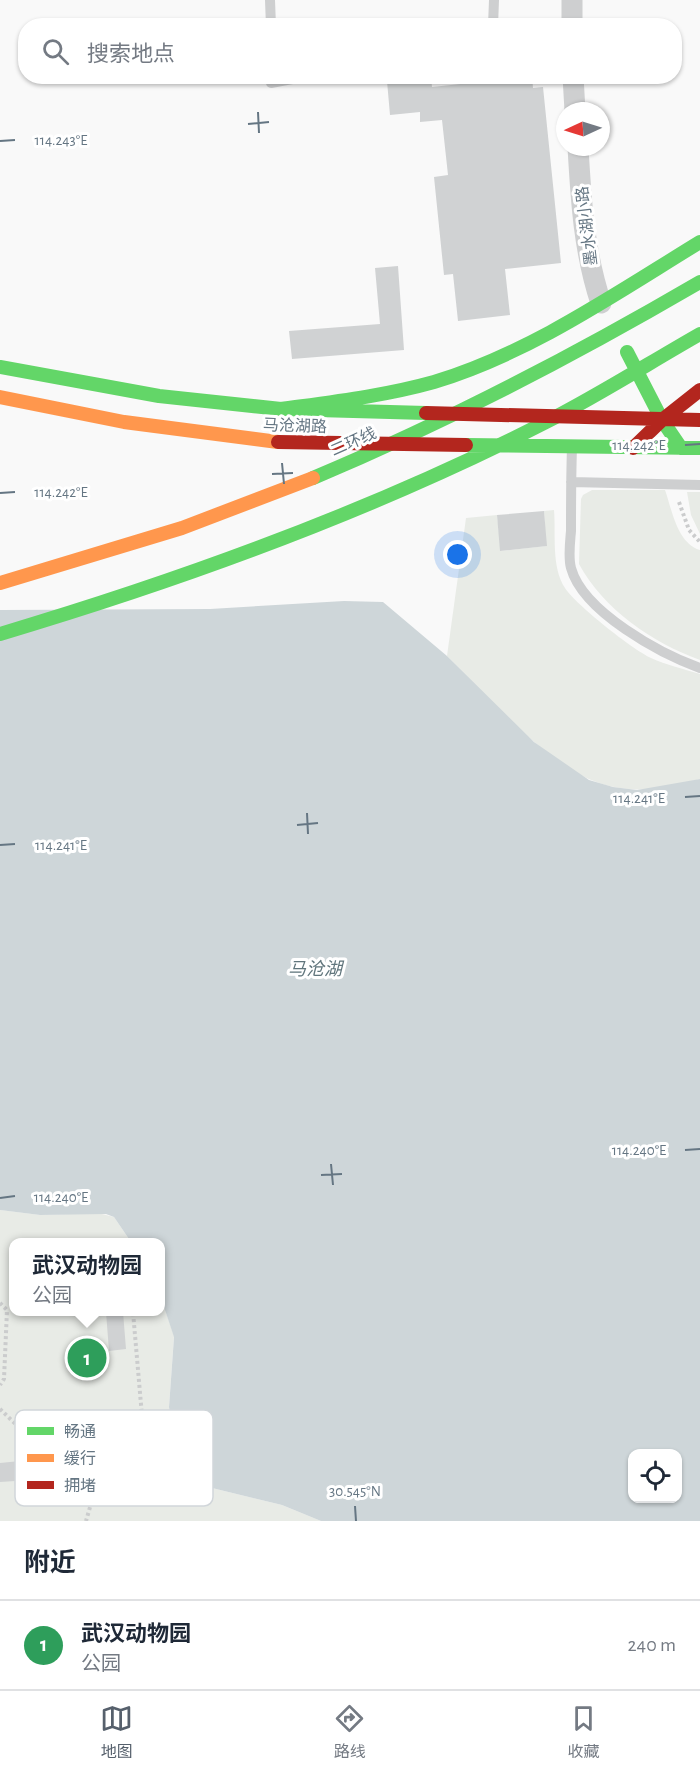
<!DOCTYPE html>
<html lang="zh">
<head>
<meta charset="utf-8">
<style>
  body { margin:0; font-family:"Alegreya Sans","Noto Sans SC",sans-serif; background:#f2f2f3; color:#1f2937 }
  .controls { position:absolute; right:18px; bottom:18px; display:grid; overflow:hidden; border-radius:12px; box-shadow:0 2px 4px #0004 }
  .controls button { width:54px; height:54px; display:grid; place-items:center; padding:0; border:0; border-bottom:2px solid #e0e1e3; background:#fff; color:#1f2937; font:30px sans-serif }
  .compass { position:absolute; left:556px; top:102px; width:54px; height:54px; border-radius:50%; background:#fff; box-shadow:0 2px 4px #0004; rotate:266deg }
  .you { position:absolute; left:458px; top:555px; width:21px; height:21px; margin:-15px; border:4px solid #fff; border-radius:50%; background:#1a73e8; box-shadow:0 0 0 9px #1a73e833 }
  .badge { display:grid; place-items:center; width:39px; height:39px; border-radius:50%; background:#56606c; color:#fff; font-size:20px; font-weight:700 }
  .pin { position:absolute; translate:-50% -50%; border:3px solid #fff; box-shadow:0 2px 6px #0006 }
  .popup { position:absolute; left:9px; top:1238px; width:156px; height:78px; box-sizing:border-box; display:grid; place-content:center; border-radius:12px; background:#fff; filter:drop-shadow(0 2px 4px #0005); font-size:20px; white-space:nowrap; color:#747a83 }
  .popup b { font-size:22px; color:#1f2937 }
  .popup::after { content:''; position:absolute; left:50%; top:100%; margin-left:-12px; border:12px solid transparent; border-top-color:#fff }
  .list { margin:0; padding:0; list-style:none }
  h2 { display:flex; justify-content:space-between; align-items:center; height:78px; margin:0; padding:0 24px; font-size:26px }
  h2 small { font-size:20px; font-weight:400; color:#747a83 }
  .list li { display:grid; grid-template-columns:39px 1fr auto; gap:18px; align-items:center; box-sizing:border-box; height:90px; padding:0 24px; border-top:2px solid #e0e1e3 }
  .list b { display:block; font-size:22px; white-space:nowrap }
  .list p { margin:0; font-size:20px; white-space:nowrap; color:#747a83 }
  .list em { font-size:20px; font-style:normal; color:#747a83 }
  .icon { flex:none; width:33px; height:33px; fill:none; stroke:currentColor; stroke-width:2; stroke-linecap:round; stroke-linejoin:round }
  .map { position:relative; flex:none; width:700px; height:1521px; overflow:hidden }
  .search { position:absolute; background:#fff; box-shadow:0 2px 4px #0004; left:18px; right:18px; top:18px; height:66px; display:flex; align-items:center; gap:15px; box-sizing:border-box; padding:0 21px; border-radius:24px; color:#747a83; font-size:22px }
  .sheet { height:168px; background:#fff }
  nav { display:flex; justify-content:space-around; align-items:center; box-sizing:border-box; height:84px; border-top:2px solid #e0e1e3; background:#fff; font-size:16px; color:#747a83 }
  nav a { display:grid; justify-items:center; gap:3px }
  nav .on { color:#56606c }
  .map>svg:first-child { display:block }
</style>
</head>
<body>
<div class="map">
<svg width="700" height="1521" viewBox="0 0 700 1521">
  <rect width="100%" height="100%" fill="#f9f9f9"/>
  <path fill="#e8ebe6" d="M592 490H665C672 510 677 543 700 550V660C653 643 603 609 579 564L581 499 583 495Z
    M687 492H700V534L691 515Z
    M554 510C556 533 551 567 565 588 576 605 632 649 651 658 666 665 684 669 700 674V779C672 787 643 793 614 787 555 777 489 697 447 656L466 518 497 515 501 551 546 546 544 511Z
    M0 1210 40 1215 98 1213 114 1217 131 1242H14V1312H160L161 1298 174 1336 169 1407 170 1431 208 1487 282 1505 321 1521H0Z"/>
  <path fill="#ced6d9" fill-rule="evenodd" d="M344 601 383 602 447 656 534 742 589 780 613 787 637 790 700 779V1521H321L282 1505 208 1487 188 1465 174 1443 169 1407 174 1337 161 1298 160 1242H131L114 1217 106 1214 40 1215 0 1210V610L210 609ZM632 1454H678V1498H632Z"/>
  <path fill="#d0d2d3" d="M469 76H532L533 88 543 87 561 263 505 269 510 315 458 321 453 274 444 275 434 177 448 175 442 120 420 122V112L390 115 387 81 431 77 432 87 470 83Z
    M398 266 404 350 292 359 289 331 380 324 375 268Z
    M544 511 547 546 500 551 497 515Z
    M106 1312H123L126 1349 109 1351Z
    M38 1418a7 7 0 1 1 14 0a7 7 0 1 1-14 0Z
    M85 1456 87 1475 43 1478 41 1460Z
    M30 1460 31 1480 0 1482V1463Z"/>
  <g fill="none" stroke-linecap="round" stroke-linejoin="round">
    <path stroke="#cbcccd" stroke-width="4" stroke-dasharray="3 3" stroke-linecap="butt" d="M679 502 689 530 700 542
      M0 1303 7 1310 4 1379 0 1385
      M0 1409 34 1442 38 1484 90 1481 97 1483 86 1521
      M97 1483 113 1471 131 1466 144 1439 133 1312"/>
    <path stroke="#cecfd0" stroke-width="10" d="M270 0 271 26
      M493 26 494 0
      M271 76V83L308 76
      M572 448C571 476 571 503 571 531 570 543 568 557 571 568 583 612 661 654 700 668
      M571 482 700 485"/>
    <path stroke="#cecfd0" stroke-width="21" d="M572 26V0
      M573 76 575 111
      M578 147C581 201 584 252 601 303"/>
    <path stroke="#63d668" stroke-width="14" d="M627 352 662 420 681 448
      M0 367 159 396 281 409 426 413
      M281 409C332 402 384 396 434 382 530 353 615 294 700 242
      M466 445 700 448
      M313 478C447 422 575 355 700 282
      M0 634C188 578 372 511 546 422 599 395 649 363 700 334"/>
    <path stroke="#ff974d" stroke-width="14" d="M0 397 124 422 278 442
      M0 583 182 528 313 478"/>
    <path stroke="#b3261e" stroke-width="14" d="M426 413 700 420
      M278 442 466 445
      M633 448 662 420 700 390"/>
  </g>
  <path fill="none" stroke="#657683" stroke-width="2" d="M258 112 259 133M248 124 269 122M0 141 15 140M685 445 700 444M282 463 284 484M272 474 293 473M0 493 15 492M685 797 700 796M307 813 308 834M297 825 318 823M0 845 15 844M685 1150 700 1149M331 1164 333 1185M321 1175 342 1174M0 1198 15 1196M355 1506 356 1521"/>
  <g text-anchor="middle" stroke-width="6" stroke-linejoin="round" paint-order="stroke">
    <g font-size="16" fill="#657683" stroke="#fff">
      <text transform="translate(586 226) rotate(-97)" y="6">墨水湖小路</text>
      <text transform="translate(295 425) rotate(2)" y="6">马沧湖路</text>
      <text transform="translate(353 441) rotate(-24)" y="6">二环线</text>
    </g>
    <g font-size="18" font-style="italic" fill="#60757c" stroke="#fff">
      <text x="315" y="975">马沧湖</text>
    </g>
  </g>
  <rect x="15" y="1410" width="198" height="96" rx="9" fill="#fff" stroke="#d1d6da" stroke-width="1.5"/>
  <rect x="27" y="1427" width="27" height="8" fill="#63d668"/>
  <rect x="27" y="1454" width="27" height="8" fill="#ff974d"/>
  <rect x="27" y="1481" width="27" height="8" fill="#b3261e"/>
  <g font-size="16" fill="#657683">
    <text x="64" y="1437">畅通</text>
    <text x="64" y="1464">缓行</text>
    <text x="64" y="1491">拥堵</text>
  </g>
  <g font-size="15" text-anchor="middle" fill="#657683" stroke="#fff" stroke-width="6" stroke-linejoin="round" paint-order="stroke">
    <text x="61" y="145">114.243°E</text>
    <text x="639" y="450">114.242°E</text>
    <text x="61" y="497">114.242°E</text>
    <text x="639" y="803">114.241°E</text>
    <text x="61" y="850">114.241°E</text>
    <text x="639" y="1155">114.240°E</text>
    <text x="61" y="1202">114.240°E</text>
    <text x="355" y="1496">30.545°N</text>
  </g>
</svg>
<div class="controls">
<button><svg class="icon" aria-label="locate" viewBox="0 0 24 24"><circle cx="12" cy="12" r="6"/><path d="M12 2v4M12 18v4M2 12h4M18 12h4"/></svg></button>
</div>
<svg class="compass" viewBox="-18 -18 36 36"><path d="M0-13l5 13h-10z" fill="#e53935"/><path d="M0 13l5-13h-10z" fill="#747a83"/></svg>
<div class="you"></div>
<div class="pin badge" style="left:87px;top:1358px;background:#2e9e5b">1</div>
<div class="popup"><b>武汉动物园</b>公园</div>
<div class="search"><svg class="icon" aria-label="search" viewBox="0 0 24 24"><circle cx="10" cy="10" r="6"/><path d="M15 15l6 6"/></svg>搜索地点</div>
</div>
<section class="sheet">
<h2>附近<small></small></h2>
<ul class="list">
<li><span class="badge" style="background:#2e9e5b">1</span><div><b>武汉动物园</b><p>公园</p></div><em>240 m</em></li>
</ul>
</section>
<nav>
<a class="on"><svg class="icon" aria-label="map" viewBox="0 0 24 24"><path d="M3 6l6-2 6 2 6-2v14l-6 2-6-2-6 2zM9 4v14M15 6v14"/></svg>地图</a>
<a><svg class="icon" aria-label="directions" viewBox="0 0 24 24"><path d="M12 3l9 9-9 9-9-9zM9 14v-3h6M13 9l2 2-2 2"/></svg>路线</a>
<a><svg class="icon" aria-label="saved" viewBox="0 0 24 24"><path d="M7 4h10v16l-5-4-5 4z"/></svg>收藏</a>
</nav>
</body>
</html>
